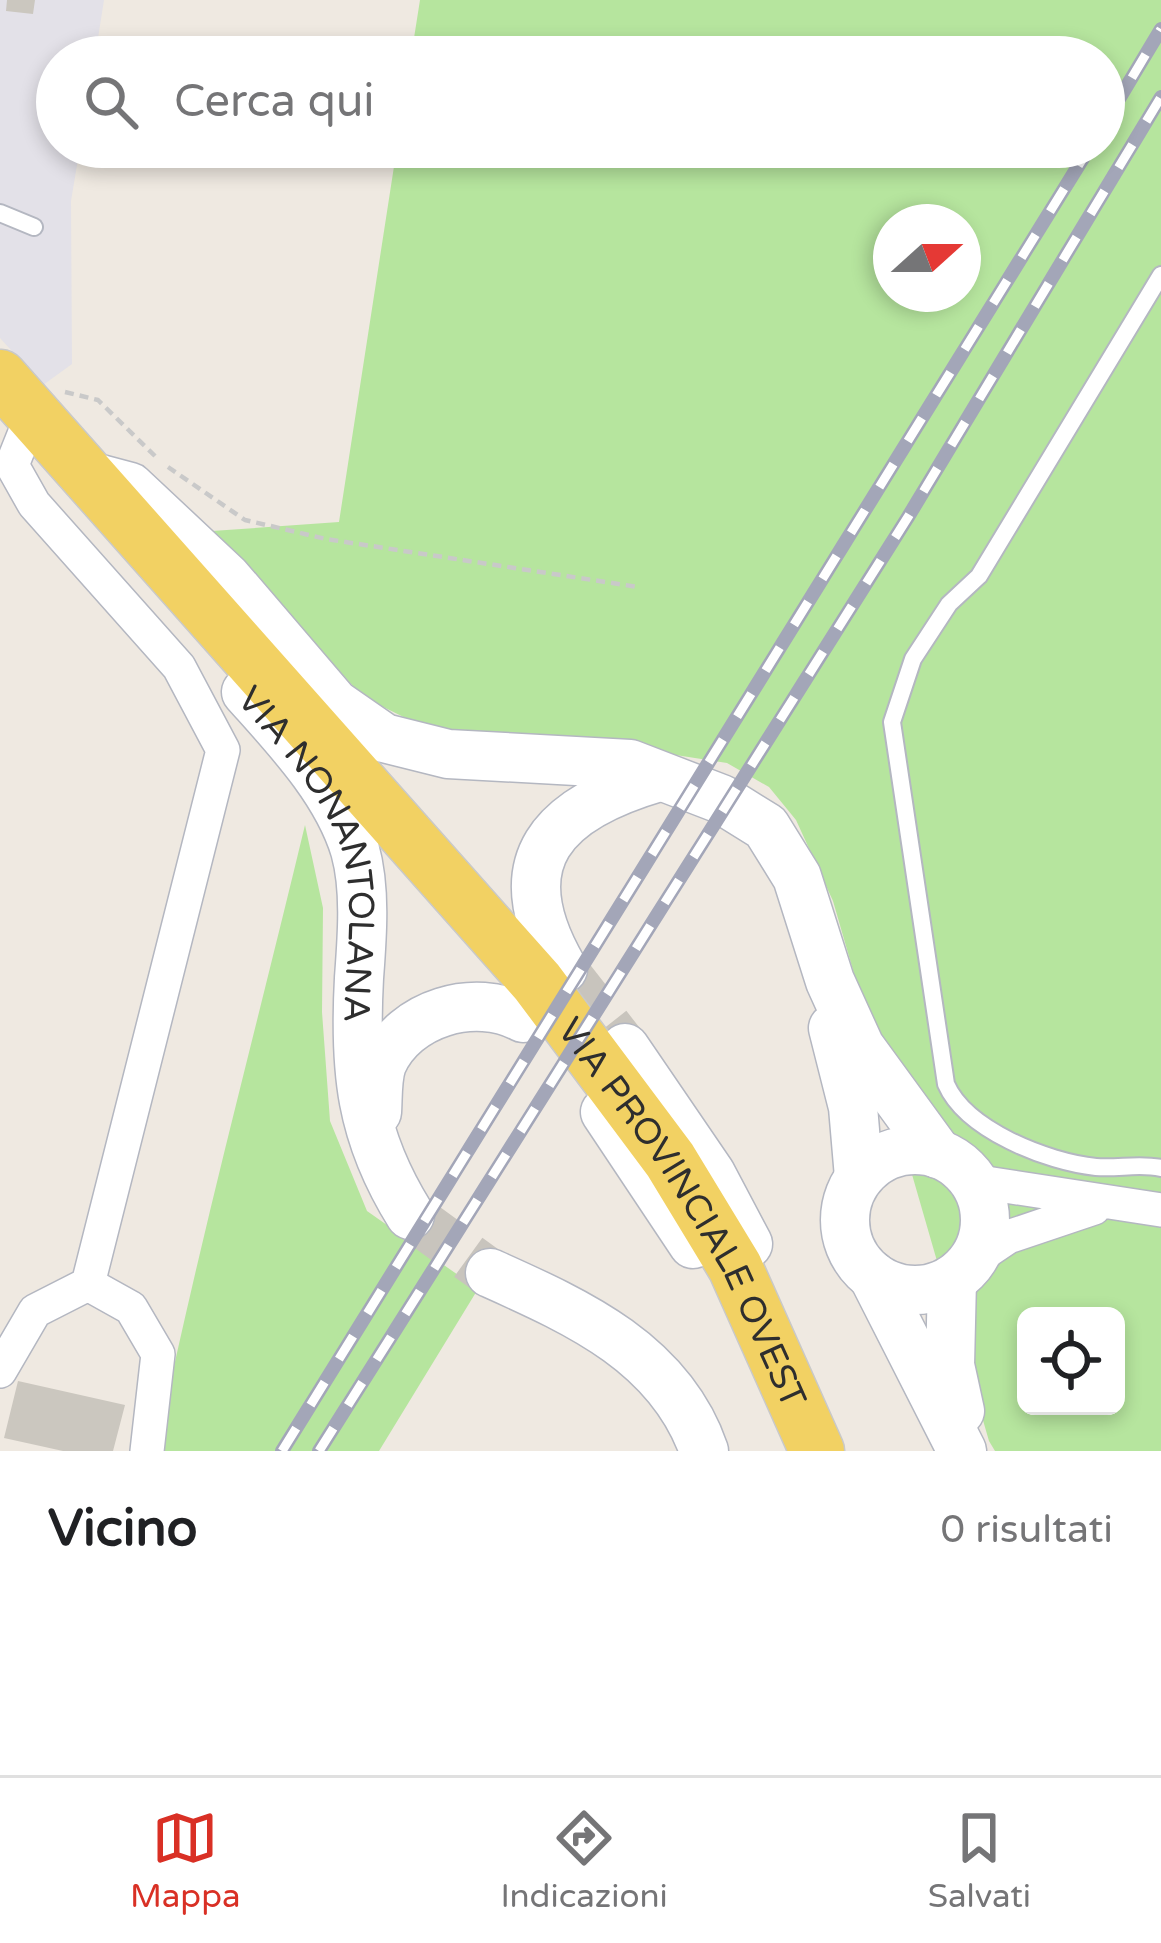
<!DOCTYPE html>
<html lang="it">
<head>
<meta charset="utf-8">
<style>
  body { margin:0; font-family:"Varela Round",sans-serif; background:#f2f2f2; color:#202124 }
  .controls { position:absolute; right:36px; bottom:36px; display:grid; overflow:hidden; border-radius:18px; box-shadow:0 6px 18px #0003 }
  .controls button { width:108px; height:108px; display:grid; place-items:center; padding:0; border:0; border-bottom:3px solid #e0e0e0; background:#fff; color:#202124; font:60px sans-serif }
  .compass { position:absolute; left:873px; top:204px; width:108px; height:108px; border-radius:50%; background:#fff; box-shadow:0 6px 18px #0003; rotate:69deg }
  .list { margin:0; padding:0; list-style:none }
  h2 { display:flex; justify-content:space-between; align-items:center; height:156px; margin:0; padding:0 48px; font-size:51px }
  h2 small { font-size:39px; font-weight:400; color:#757577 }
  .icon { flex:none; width:66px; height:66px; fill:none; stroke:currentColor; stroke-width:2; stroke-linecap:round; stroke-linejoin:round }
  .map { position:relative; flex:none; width:1161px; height:1451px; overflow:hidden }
  .search { position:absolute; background:#fff; box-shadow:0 6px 18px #0003; left:36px; right:36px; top:36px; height:132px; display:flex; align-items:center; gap:30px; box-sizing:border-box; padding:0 42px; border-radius:66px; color:#757577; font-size:45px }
  .sheet { height:324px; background:#fff }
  nav { display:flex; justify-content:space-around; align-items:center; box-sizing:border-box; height:168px; border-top:3px solid #e0e0e0; background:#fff; font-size:33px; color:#757577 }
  nav a { display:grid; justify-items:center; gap:6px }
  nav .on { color:#d93025 }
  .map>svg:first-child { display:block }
</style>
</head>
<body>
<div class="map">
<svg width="1161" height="1451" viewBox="0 0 1161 1451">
  <rect width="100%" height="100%" fill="#efe9e1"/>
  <path fill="#e3e1e8" d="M0 0H104L95 57H57V147H80L71 201 72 364 43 385 0 338Z"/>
  <path fill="#b6e59e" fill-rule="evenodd" d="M420 0H1161V1451H995L989 1441 833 901 796 820 769 787 727 763 573 739 432 731 363 697 212 531 339 522 397 147H1104V57H411ZM891 222H963V294H891ZM1026 1316H1116V1406H1026Z
    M305 825 323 908 322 1012 330 1121 367 1211 478 1289 379 1451H156C199 1241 255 1034 305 825Z"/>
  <path fill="#cbc7bf" d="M7 0H35L33 14 6 11Z
    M18 1381 125 1405 113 1451H63L4 1438Z"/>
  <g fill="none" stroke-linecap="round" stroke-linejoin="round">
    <path stroke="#c8c4bd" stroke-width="48" stroke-dasharray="48 24" stroke-linecap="butt" d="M563 969 625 1048
      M410 1215 490 1273"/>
    <defs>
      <path id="service" d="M0 213 34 227
        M1161 275 979 576 949 604 913 659 892 722 946 1084C966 1130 1047 1162 1096 1167 1118 1169 1139 1163 1161 1168"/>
      <path id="minor" d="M973 1181 1161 1210
        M971 1262 1008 1237 1094 1208
        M88 1284 131 1308 158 1354 147 1451
        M0 1371 35 1311 88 1284 223 750 179 667 34 504 12 465 32 415"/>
      <g id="secondary">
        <path d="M100 479 130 487 227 578 335 704 384 738 448 754 630 764 721 799 766 827 797 877 830 981 860 1047 938 1154"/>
        <path id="s1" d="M246 692C287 738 337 790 355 850 366 889 362 938 359 978 354 1070 360 1135 410 1215"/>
        <path d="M563 969C500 861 553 808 659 777"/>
        <path d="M833 1028 853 1107 859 1177"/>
        <path d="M625 1048 711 1174 748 1244"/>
        <path d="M377 1112C378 1097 377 1078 382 1064 404 1013 475 992 523 1018"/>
        <path d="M605 1112 693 1244"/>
        <circle cx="915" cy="1220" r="70"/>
        <path d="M490 1273C577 1312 670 1353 704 1451"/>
        <path d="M873 1276 962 1451"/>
        <path d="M952 1280 950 1365 960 1411"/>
      </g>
      <g id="primary">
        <path id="s2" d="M0 377 537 982 670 1160 735 1267 817 1451"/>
      </g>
    </defs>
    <use href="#service" stroke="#b4b7c1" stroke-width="20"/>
    <use href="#minor" stroke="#b4b7c1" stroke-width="36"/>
    <use href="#secondary" stroke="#b4b7c1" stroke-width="51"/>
    <use href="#primary" stroke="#c9c9c9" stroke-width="57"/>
    <path stroke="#c9c9c9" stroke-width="4.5" stroke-dasharray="9 6" stroke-linecap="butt" d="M65 392 98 400 155 456
      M168 467 245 520 326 539 638 587"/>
    <use href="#service" stroke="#fff" stroke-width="16"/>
    <use href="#minor" stroke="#fff" stroke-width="33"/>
    <use href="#secondary" stroke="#fff" stroke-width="48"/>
    <use href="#primary" stroke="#f2d163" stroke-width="54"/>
    <defs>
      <path id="rail" d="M1104 124 1161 29
        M282 1451 1090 147
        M319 1451 908 517 1161 97"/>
    </defs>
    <use href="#rail" stroke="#a3a6b8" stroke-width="14"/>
    <use href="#rail" stroke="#fff" stroke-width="9" stroke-dasharray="27" stroke-linecap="butt"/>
  </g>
  <g text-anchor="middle" stroke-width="12" stroke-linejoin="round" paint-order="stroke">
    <g font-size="36" fill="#2e2e2e" stroke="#fff">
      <text dy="13" stroke="none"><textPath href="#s1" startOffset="183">VIA NONANTOLANA</textPath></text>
      <text dy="13" stroke="none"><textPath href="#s2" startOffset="1083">VIA PROVINCIALE OVEST</textPath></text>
    </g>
  </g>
</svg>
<div class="controls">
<button><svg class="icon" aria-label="locate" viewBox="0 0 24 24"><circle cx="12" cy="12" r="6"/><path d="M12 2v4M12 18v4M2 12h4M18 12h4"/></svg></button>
</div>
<svg class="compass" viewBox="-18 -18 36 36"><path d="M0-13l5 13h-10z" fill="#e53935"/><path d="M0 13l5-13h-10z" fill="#757577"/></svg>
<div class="search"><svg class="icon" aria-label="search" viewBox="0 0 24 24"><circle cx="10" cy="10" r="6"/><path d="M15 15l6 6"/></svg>Cerca qui</div>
</div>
<section class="sheet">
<h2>Vicino<small>0 risultati</small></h2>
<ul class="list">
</ul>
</section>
<nav>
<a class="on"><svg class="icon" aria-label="map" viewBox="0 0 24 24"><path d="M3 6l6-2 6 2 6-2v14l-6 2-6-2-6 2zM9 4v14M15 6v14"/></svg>Mappa</a>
<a><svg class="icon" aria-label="directions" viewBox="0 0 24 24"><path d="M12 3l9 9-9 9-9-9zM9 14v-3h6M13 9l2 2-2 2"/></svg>Indicazioni</a>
<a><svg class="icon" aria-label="saved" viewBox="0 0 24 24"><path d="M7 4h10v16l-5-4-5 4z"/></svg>Salvati</a>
</nav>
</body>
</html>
